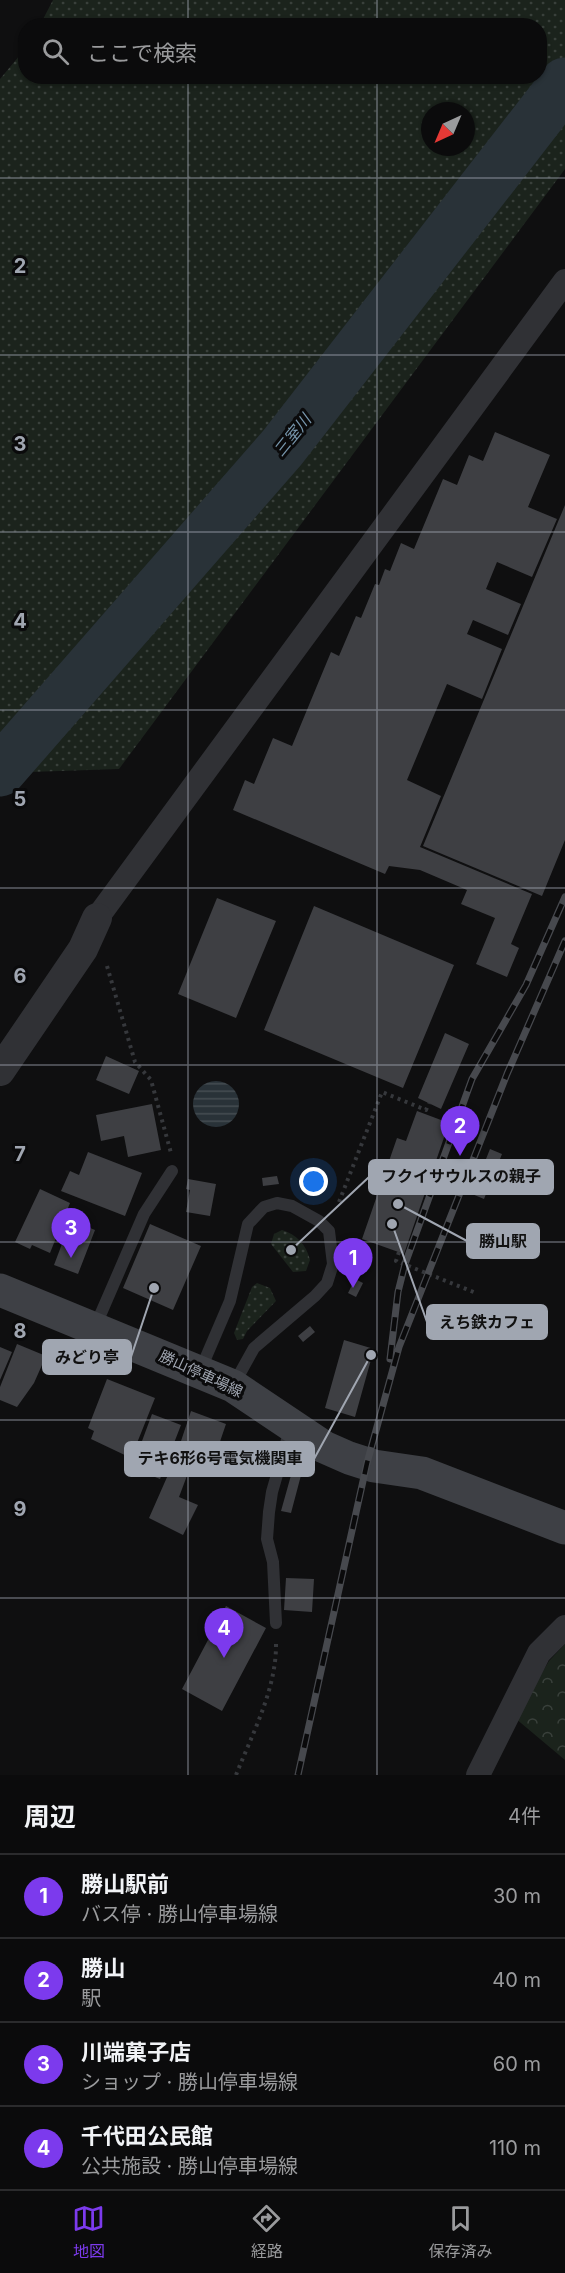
<!DOCTYPE html>
<html lang="ja">
<head>
<meta charset="utf-8">
<style>
  body { margin:0; font-family:Inter,"Noto Sans JP",sans-serif; background:#141415; color:#f1f3f6 }
  .compass { position:absolute; left:421px; top:102px; width:54px; height:54px; border-radius:50%; background:#0b0b0c; box-shadow:0 2px 4px #0004; rotate:224deg }
  .you { position:absolute; left:314px; top:1182px; width:21px; height:21px; margin:-15px; border:4px solid #fff; border-radius:50%; background:#1a73e8; box-shadow:0 0 0 9px #1a73e833 }
  .badge { display:grid; place-items:center; width:39px; height:39px; border-radius:50%; background:#7c3aed; color:#fff; font-size:20px; font-weight:700 }
  .pin { position:absolute; translate:-50% -50px; filter:drop-shadow(0 2px 3px #0008) }
  .pin::after { content:''; position:absolute; top:32px; width:21px; height:18px; background:inherit; clip-path:polygon(0 0,100% 0,50% 100%) }
  .list { margin:0; padding:0; list-style:none }
  h2 { display:flex; justify-content:space-between; align-items:center; height:78px; margin:0; padding:0 24px; font-size:26px }
  h2 small { font-size:20px; font-weight:400; color:#9a9b9d }
  .list li { display:grid; grid-template-columns:39px 1fr auto; gap:18px; align-items:center; box-sizing:border-box; height:84px; padding:0 24px; border-top:2px solid #2b2b2d }
  .list b { display:block; font-size:22px; white-space:nowrap }
  .list p { margin:0; font-size:20px; white-space:nowrap; color:#9a9b9d }
  .list em { font-size:20px; font-style:normal; color:#9a9b9d }
  .icon { flex:none; width:33px; height:33px; fill:none; stroke:currentColor; stroke-width:2; stroke-linecap:round; stroke-linejoin:round }
  .map { position:relative; flex:none; width:565px; height:1775px; overflow:hidden }
  .search { position:absolute; background:#0b0b0c; box-shadow:0 2px 4px #0004; left:18px; right:18px; top:18px; height:66px; display:flex; align-items:center; gap:15px; box-sizing:border-box; padding:0 21px; border-radius:24px; color:#9a9b9d; font-size:22px }
  .sheet { height:414px; background:#0b0b0c }
  nav { display:flex; justify-content:space-around; align-items:center; box-sizing:border-box; height:84px; border-top:2px solid #2b2b2d; background:#0b0b0c; font-size:16px; color:#9a9b9d }
  nav a { display:grid; justify-items:center; gap:3px }
  nav .on { color:#7c3aed }
  .map>svg:first-child { display:block }
</style>
</head>
<body>
<div class="map">
<svg width="565" height="1775" viewBox="0 0 565 1775">
  <defs>
    <pattern id="grass-dots" width="8" height="8" patternUnits="userSpaceOnUse" patternTransform="scale(1.5)"><rect width="8" height="8" fill="#1b231c"/><path d="M2 2h.1M6 6h.1" fill="none" stroke="#39403b" stroke-width="1.8" stroke-linecap="round"/></pattern>
    <pattern id="forest-crowns" width="20" height="18" patternUnits="userSpaceOnUse" patternTransform="scale(1.5)"><rect width="20" height="18" fill="#1b231c"/><path d="M2 6a3 3 0 1 1 6 0M12 15a3 3 0 1 1 6 0" fill="none" stroke="#39403b"/></pattern>
    <pattern id="water-rules" width="6" height="5" patternUnits="userSpaceOnUse" patternTransform="scale(1.5)"><rect width="6" height="5" fill="#293238"/><path d="M0 2.5h6" fill="none" stroke="#454d52"/></pattern>
  </defs>
  <rect width="100%" height="100%" fill="#0f0f10"/>
  <path fill="url(#grass-dots)" fill-rule="evenodd" d="M53 0H565V169L119 769 0 773V79L25 49 26 76H540V26L40 25ZM430 111H466V147H430Z
    M282 1230C297 1235 306 1244 310 1260L306 1271 293 1272 271 1244 274 1234Z
    M257 1283 270 1288 276 1301 247 1331 243 1339 237 1340 234 1333 252 1287Z"/>
  <path fill="url(#forest-crowns)" d="M565 1644V1760L515 1718 549 1661Z"/>
  <path fill="url(#water-rules)" d="M193 1104a23 23 0 1 1 46 0a23 23 0 1 1-46 0Z"/>
  <g fill="none" stroke-linecap="round" stroke-linejoin="round">
    <path stroke="#293238" stroke-width="51" d="M0 771 282 448 565 83"/>
  </g>
  <path fill="#3e3f43" d="M495 432 550 455 528 507 557 519 532 577 497 562 486 589 521 604 508 635 473 620 467 634 502 649 482 699 447 684 407 780 441 796 420 847 532 894 511 944 519 948 507 977 476 964 495 918 461 904 467 890 420 870 389 866 385 874 233 810 245 780 254 784 273 738 292 746 331 652 339 656 356 616 361 618 375 584 379 585 385 569 390 571 401 543 414 549 443 479 457 485 469 455 483 461Z
    M565 505V840L542 896 423 846Z
    M217 898 276 921 236 1018 178 994Z
    M314 906 454 965 403 1088 264 1030Z
    M445 1033 469 1044 441 1109 418 1098Z
    M106 1056 139 1071 129 1094 96 1080Z
    M152 1104 161 1150 128 1157 124 1136 101 1141 96 1115Z
    M417 1111 449 1123 404 1254 362 1239 397 1138 406 1141Z
    M490 1149 502 1154 484 1199 472 1194Z
    M88 1152 142 1173 125 1216 61 1191 70 1171 79 1175Z
    M277 1176 279 1184 263 1186 262 1178Z
    M188 1179 216 1184 210 1216 186 1212 190 1190 186 1189Z
    M40 1189 70 1203 50 1253 32 1245 30 1249 15 1242Z
    M71 1220 95 1230 78 1274 54 1265Z
    M150 1224 201 1246 173 1310 123 1288Z
    M355 1279 363 1283 356 1297 348 1293Z
    M310 1326 315 1332 303 1342 298 1336Z
    M344 1340 374 1349 355 1417 325 1408Z
    M17 1344 46 1356 34 1383 17 1407 0 1400V1387Z
    M0 1347 12 1352 0 1380Z
    M107 1379 155 1398 131 1458 91 1439 94 1431 88 1428Z
    M191 1411 226 1424 210 1471 191 1465 179 1497 198 1505 183 1535 149 1518 175 1459Z
    M152 1414 181 1425 160 1479 150 1475 153 1467 135 1460Z
    M295 1461 304 1464 291 1513 281 1511Z
    M286 1578 314 1579 312 1612 284 1610Z
    M226 1606 266 1628 222 1711 182 1689Z"/>
  <g fill="none" stroke-linecap="round" stroke-linejoin="round">
    <path stroke="#36383c" stroke-width="4" stroke-dasharray="3 4.5" stroke-linecap="butt" d="M107 966 135 1062 151 1080 171 1153
      M339 1202 382 1092 426 1110 429 1103
      M399 1252 396 1261 476 1293
      M236 1775C253 1732 277 1688 276 1642"/>
    <path stroke="#303135" stroke-width="12" d="M95 1327 144 1214 172 1171
      M200 1371 230 1301 248 1224 264 1207 277 1203 292 1206 319 1221 329 1231 333 1264 327 1283 315 1296 254 1348 234 1384
      M276 1623 273 1562 267 1539 269 1512 272 1492 291 1426"/>
    <path stroke="#303135" stroke-width="24" d="M97 918 565 281
      M478 1775 539 1653 565 1627"/>
    <path stroke="#303135" stroke-width="30" d="M0 1071 83 949 97 918"/>
    <path stroke="#3e4045" stroke-width="33" d="M0 1290 233 1386 324 1447 349 1458 374 1466 422 1473 565 1528"/>
    <defs>
      <path id="rail" d="M390 1359 398 1292 405 1264 472 1079 526 985 565 897
        M298 1775 367 1463 399 1347 507 1074 565 941"/>
    </defs>
    <use href="#rail" stroke="#47494e" stroke-width="7"/>
    <use href="#rail" stroke="#0a0a0b" stroke-width="4.5" stroke-dasharray="14" stroke-linecap="butt"/>
  </g>
  <path fill="none" stroke="#a0a6b1" stroke-width="1.5" stroke-opacity="0.55" d="M188 0V26M377 0V26M188 76V1775M377 76V1775M0 178H565M0 355H565M0 532H565M0 710H565M0 888H565M0 1065H565M0 1242H565M0 1420H565M0 1598H565"/>
  <g text-anchor="middle" stroke-width="6" stroke-linejoin="round" paint-order="stroke">
    <g font-size="15" fill="#a0a6b1" stroke="#0a0a0b">
      <text transform="translate(201 1374) rotate(25)" y="5">勝山停車場線</text>
    </g>
    <g font-size="16" font-style="italic" fill="#7796ac" stroke="#0a0a0b">
      <text transform="translate(292 435) rotate(-51)" y="6">三室川</text>
    </g>
  </g>
  <g font-size="20" text-anchor="middle" font-weight="bold" fill="#a0a6b1" stroke="#0a0a0b" stroke-width="6" stroke-linejoin="round" paint-order="stroke">
    <text x="20" y="273">2</text>
    <text x="20" y="451">3</text>
    <text x="20" y="628">4</text>
    <text x="20" y="806">5</text>
    <text x="20" y="983">6</text>
    <text x="20" y="1161">7</text>
    <text x="20" y="1338">8</text>
    <text x="20" y="1516">9</text>
  </g>
  <path fill="none" stroke="#a0a6b1" stroke-width="2" d="M291 1250L369 1177M398 1204L467 1241M392 1224L427 1322M154 1288L131 1357M371 1355L314 1459"/>
  <g fill="#a0a6b1" stroke="#0a0a0b" stroke-width="2">
    <circle cx="291" cy="1250" r="6"/>
    <circle cx="398" cy="1204" r="6"/>
    <circle cx="392" cy="1224" r="6"/>
    <circle cx="154" cy="1288" r="6"/>
    <circle cx="371" cy="1355" r="6"/>
  </g>
  <g fill="#a0a6b1" stroke="#a0a6b1" stroke-width="2">
    <rect x="369" y="1160" width="184" height="34" rx="6"/>
    <rect x="467" y="1224" width="72" height="34" rx="6"/>
    <rect x="427" y="1305" width="120" height="34" rx="6"/>
    <rect x="43" y="1340" width="88" height="34" rx="6"/>
    <rect x="125" y="1442" width="189" height="34" rx="6"/>
  </g>
  <g font-size="16" text-anchor="middle" font-weight="bold" fill="#111">
    <text x="461" y="1182">フクイサウルスの親子</text>
    <text x="503" y="1247">勝山駅</text>
    <text x="487" y="1328">えち鉄カフェ</text>
    <text x="87" y="1363">みどり亭</text>
    <text x="220" y="1464">テキ6形6号電気機関車</text>
  </g>
</svg>
<svg class="compass" viewBox="-18 -18 36 36"><path d="M0-13l5 13h-10z" fill="#e53935"/><path d="M0 13l5-13h-10z" fill="#9a9b9d"/></svg>
<div class="you"></div>
<div class="pin badge" style="left:353px;top:1288px">1</div>
<div class="pin badge" style="left:460px;top:1156px">2</div>
<div class="pin badge" style="left:71px;top:1258px">3</div>
<div class="pin badge" style="left:224px;top:1658px">4</div>
<div class="search"><svg class="icon" aria-label="search" viewBox="0 0 24 24"><circle cx="10" cy="10" r="6"/><path d="M15 15l6 6"/></svg>ここで検索</div>
</div>
<section class="sheet">
<h2>周辺<small>4件</small></h2>
<ul class="list">
<li><span class="badge">1</span><div><b>勝山駅前</b><p>バス停 · 勝山停車場線</p></div><em>30 m</em></li>
<li><span class="badge">2</span><div><b>勝山</b><p>駅</p></div><em>40 m</em></li>
<li><span class="badge">3</span><div><b>川端菓子店</b><p>ショップ · 勝山停車場線</p></div><em>60 m</em></li>
<li><span class="badge">4</span><div><b>千代田公民館</b><p>公共施設 · 勝山停車場線</p></div><em>110 m</em></li>
</ul>
</section>
<nav>
<a class="on"><svg class="icon" aria-label="map" viewBox="0 0 24 24"><path d="M3 6l6-2 6 2 6-2v14l-6 2-6-2-6 2zM9 4v14M15 6v14"/></svg>地図</a>
<a><svg class="icon" aria-label="directions" viewBox="0 0 24 24"><path d="M12 3l9 9-9 9-9-9zM9 14v-3h6M13 9l2 2-2 2"/></svg>経路</a>
<a><svg class="icon" aria-label="saved" viewBox="0 0 24 24"><path d="M7 4h10v16l-5-4-5 4z"/></svg>保存済み</a>
</nav>
</body>
</html>
